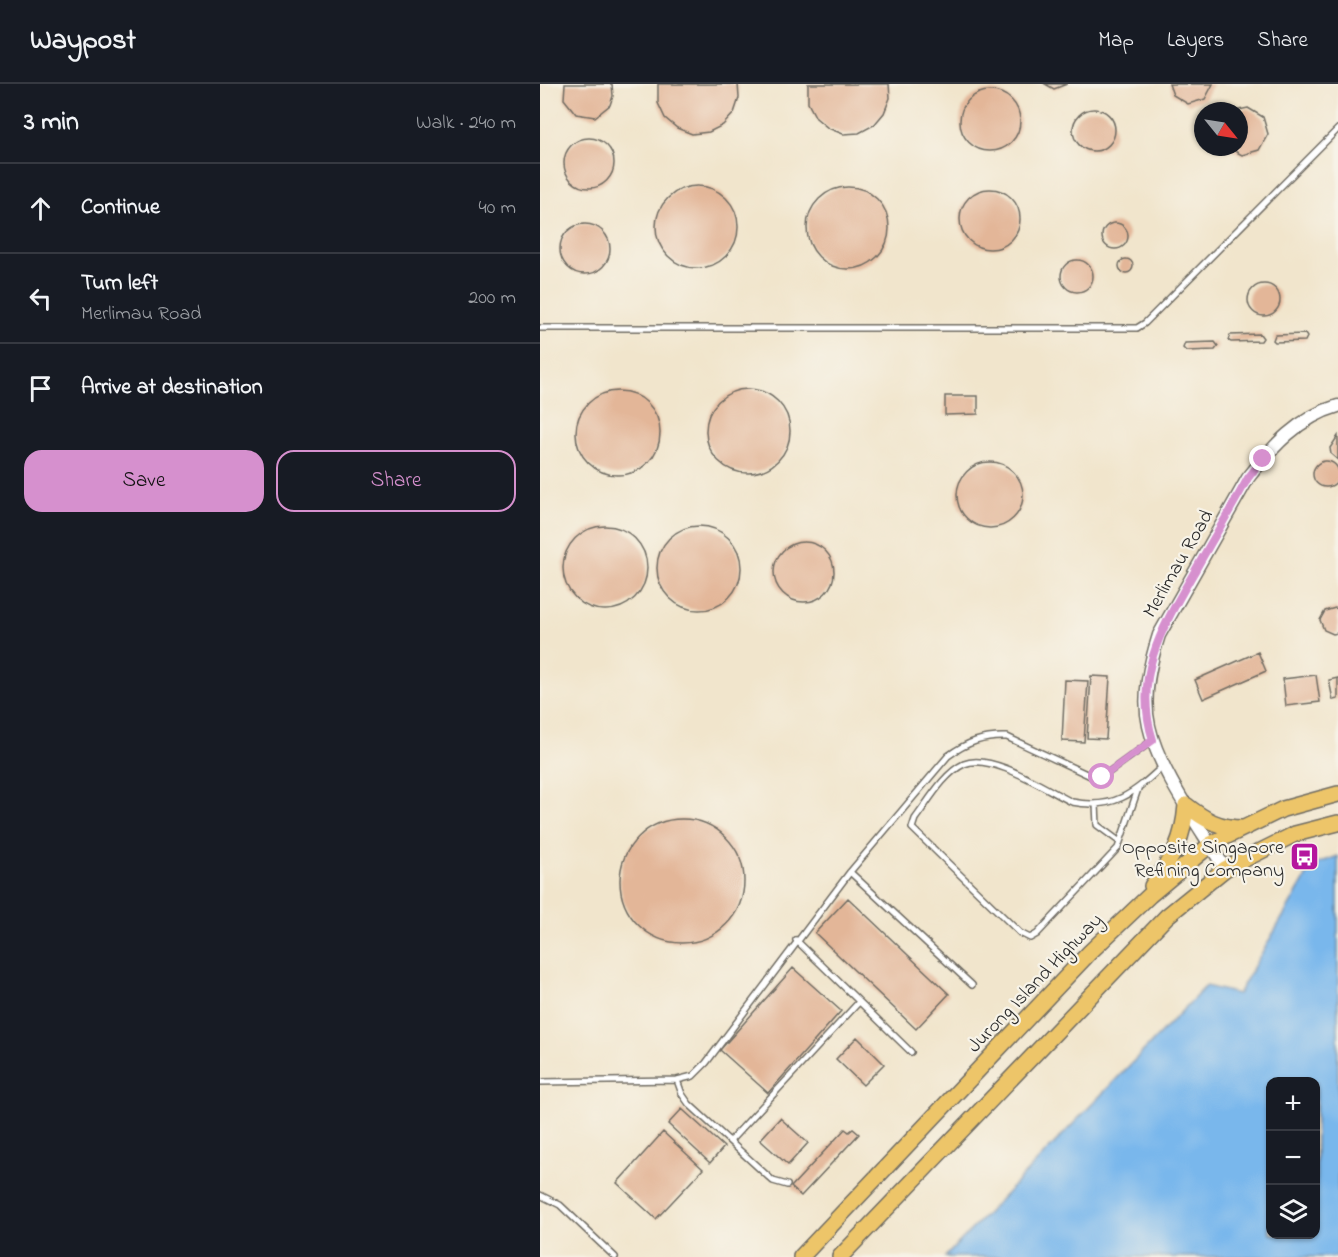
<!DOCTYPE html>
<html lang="en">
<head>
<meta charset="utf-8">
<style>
  body { margin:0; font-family:"Indie Flower",sans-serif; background:#242831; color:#f1f3f6 }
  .controls { position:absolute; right:18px; bottom:18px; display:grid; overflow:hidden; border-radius:12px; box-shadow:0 2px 4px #0004 }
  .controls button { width:54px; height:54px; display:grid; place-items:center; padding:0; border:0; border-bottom:2px solid #363941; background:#171b24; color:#f1f3f6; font:30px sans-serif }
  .compass { position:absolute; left:654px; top:18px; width:54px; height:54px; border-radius:50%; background:#171b24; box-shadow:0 2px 4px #0004; rotate:120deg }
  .stop { position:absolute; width:18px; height:18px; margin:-14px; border:4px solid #d690ce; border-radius:50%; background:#fff }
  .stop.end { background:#d690ce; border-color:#fff; box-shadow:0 2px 6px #0008 }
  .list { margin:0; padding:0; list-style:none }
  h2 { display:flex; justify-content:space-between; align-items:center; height:78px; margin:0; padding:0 24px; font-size:26px }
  h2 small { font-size:20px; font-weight:400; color:#9ea1a6 }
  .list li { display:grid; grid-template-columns:39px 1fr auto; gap:18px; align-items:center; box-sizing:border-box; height:90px; padding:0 24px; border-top:2px solid #363941 }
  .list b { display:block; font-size:22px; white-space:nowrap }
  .list p { margin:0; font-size:20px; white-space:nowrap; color:#9ea1a6 }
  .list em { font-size:20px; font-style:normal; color:#9ea1a6 }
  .actions { display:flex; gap:12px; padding:18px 24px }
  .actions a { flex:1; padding:14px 0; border:2px solid #d690ce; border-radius:18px; text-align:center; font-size:21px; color:#d690ce }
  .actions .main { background:#d690ce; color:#111 }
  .icon { flex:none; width:33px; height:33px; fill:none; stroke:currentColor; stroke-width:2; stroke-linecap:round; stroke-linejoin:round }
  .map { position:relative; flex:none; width:798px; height:1173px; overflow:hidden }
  header { display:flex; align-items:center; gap:36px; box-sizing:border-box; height:84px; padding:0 30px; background:#171b24; border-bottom:2px solid #363941 }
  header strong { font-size:28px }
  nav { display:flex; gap:33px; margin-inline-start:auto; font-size:21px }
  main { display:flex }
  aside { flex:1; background:#171b24 }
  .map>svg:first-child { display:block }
</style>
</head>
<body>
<header>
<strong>Waypost</strong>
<nav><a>Map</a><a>Layers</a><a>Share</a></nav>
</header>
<main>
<aside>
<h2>3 min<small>Walk · 240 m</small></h2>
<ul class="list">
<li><svg class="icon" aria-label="ahead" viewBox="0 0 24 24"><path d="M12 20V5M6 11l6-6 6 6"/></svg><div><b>Continue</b></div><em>40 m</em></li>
<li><svg class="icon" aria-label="left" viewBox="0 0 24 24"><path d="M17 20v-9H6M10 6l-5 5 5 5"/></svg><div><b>Turn left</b><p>Merlimau Road</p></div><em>200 m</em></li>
<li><svg class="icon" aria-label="arrive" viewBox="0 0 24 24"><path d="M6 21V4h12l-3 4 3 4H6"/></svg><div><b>Arrive at destination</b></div></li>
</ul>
<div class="actions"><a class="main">Save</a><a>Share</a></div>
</aside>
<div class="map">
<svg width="798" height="1173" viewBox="0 0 798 1173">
  <rect width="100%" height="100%" fill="#f7f3e8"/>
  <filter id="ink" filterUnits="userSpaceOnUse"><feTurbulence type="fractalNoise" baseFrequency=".0167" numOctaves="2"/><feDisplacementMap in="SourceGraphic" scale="12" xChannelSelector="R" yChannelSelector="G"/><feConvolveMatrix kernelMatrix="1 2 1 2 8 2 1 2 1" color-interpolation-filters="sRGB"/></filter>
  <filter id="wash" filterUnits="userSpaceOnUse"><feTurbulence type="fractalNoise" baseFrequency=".008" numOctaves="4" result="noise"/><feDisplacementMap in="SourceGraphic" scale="24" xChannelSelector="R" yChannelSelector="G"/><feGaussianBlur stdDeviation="1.35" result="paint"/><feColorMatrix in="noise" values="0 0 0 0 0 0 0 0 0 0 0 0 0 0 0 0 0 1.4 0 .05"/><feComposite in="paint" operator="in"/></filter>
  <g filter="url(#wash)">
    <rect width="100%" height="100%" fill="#f1e5cc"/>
    <path fill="#79b7ec" stroke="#52718c" stroke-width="1.5" fill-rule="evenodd" d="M798 772V1173H405L666 902 698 910 773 781ZM730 998H776V1150H730Z"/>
    <g id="blocks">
      <path fill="#e3b698" d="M25 0H72L73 12 70 21 55 33 36 30 24 15Z
        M118 0H198L199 14 194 29 183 41 169 48 152 50 137 44 125 34 118 19Z
        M268 0H349L350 14 344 29 334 41 319 49 303 50 288 44 276 34 268 19Z
        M505 0H527L514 5Z
        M629 0H673L665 15 648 20 633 11Z
        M420 37a30 30 0 1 1 60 0a30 30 0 1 1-60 0Z
        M708 24 723 33 728 50 719 66 702 71 687 63H699V27H694Z
        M533 46a21 21 0 1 1 42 0a21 21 0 1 1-42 0Z
        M24 79a25 25 0 1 1 50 0a25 25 0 1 1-50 0Z
        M116 143a41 41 0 1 1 82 0a41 41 0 1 1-82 0Z
        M267 144a41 41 0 1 1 82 0a41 41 0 1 1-82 0Z
        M420 135a30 30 0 1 1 60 0a30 30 0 1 1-60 0Z
        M562 152a13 13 0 1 1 26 0a13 13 0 1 1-26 0Z
        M20 165a25 25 0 1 1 50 0a25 25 0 1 1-50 0Z
        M579 182a7 7 0 1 1 14 0a7 7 0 1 1-14 0Z
        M521 192a16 16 0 1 1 32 0a16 16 0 1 1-32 0Z
        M708 216a16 16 0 1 1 32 0a16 16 0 1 1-32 0Z
        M720 250 723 254 721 257 691 258 688 256 690 251Z
        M765 250 767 253 765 257 735 258 733 256 735 251Z
        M675 258 678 262 675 266 646 267 643 264 645 259Z
        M166 347a42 42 0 1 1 84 0a42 42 0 1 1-84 0Z
        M36 349a42 42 0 1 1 84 0a42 42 0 1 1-84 0Z
        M405 312H438V330L405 331Z
        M798 352V376L791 370 790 364Z
        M773 390a13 13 0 1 1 26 0a13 13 0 1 1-26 0Z
        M417 411a33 33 0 1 1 66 0a33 33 0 1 1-66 0Z
        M23 484a42 42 0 1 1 84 0a42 42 0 1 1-84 0Z
        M117 484a42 42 0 1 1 84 0a42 42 0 1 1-84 0Z
        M234 488a30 30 0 1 1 60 0a30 30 0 1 1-60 0Z
        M795 524 798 525V549L793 550 784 546 780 536 785 527Z
        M718 568 726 587 663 615 655 596Z
        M776 591 780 618 746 622 743 595Z
        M551 592 570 593 566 655 547 654Z
        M798 594V615L793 616 789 596Z
        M525 596 548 597 544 658 522 657Z
        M80 797a62 62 0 1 1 124 0a62 62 0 1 1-124 0Z
        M308 814 409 910 376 945 275 849Z
        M253 884 301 927 228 1009 180 966Z
        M317 953 344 980 323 1001 296 975Z
        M142 1025 184 1063 170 1079 128 1040Z
        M240 1034 268 1059 248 1081 220 1056Z
        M305 1045 309 1048 313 1045 319 1050 261 1112 251 1103Z
        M123 1048 163 1085 116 1135 77 1099Z"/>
    </g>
  </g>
  <g filter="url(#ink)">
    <use href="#blocks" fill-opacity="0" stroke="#706c63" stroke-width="1.5"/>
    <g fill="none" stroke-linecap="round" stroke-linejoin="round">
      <defs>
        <path id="service" d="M0 244H597L605 239 798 45
          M598 705 578 764 497 850 490 854 480 849 372 744 375 735C388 718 404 689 424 680 451 668 507 706 532 718 574 726 593 710 623 682
          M556 720 557 741 580 758
          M310 788 432 901
          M256 856 371 968
          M137 996 142 1010 149 1020 233 1097 247 1101
          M0 998 137 996 153 992 166 979 310 788 408 672C427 658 444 652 467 653L555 694 562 693 612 657
          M190 1057 319 918
          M0 1111 20 1121 75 1173"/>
        <path id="tertiary" d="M685 785C661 744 619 688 609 642 602 612 610 579 619 551L708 394C732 363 759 333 798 322"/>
        <path id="primary" d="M646 721C665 736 679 744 703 744
          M612 802C633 772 643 759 646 721
          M261 1173 550 868 610 811 671 760 743 725 798 710
          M300 1173 627 832 685 785 755 750 798 739"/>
      </defs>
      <use href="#service" stroke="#706c63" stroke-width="8"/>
      <use href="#tertiary" stroke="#706c63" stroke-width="15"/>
      <use href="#primary" stroke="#706c63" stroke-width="18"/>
      <use href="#service" stroke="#fff" stroke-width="5"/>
      <use href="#tertiary" stroke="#fff" stroke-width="12"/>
      <use href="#primary" stroke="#edc569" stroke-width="15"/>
    </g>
  </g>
  <g fill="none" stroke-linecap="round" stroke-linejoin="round" filter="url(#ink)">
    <path stroke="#d690ce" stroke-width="8" d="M562 693 613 656C592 590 624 541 656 485 673 455 691 425 708 394L723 375"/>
  </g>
  <defs>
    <symbol id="bus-square" viewBox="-11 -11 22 22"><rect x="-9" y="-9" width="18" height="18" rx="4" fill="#b5179e" stroke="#f7f3e8"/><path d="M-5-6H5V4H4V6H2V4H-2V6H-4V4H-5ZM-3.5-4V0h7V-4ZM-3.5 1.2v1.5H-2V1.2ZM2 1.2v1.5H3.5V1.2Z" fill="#fff"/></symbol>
  </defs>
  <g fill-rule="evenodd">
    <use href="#bus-square" x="748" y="756" width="33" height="33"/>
  </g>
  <g text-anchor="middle" stroke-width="4.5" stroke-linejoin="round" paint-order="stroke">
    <g font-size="20" fill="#2b2b2b" stroke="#f7f3e8">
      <text transform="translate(637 479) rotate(-60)" y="7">Merlimau Road</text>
      <text transform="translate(494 898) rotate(-46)" y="7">Jurong Island Highway</text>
    </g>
    <g font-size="20" fill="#2b2b2b" stroke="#f7f3e8" text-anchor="end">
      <text x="744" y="769">Opposite Singapore<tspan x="744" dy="23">Refining Company</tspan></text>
    </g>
  </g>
</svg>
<div class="controls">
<button>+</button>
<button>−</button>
<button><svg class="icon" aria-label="layers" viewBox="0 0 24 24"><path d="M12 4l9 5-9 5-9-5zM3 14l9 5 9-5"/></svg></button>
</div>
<svg class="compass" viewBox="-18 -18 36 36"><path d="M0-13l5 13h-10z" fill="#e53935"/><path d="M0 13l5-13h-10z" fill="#9ea1a6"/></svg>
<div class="stop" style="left:562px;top:693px"></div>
<div class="stop end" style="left:723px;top:375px"></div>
</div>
</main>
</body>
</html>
